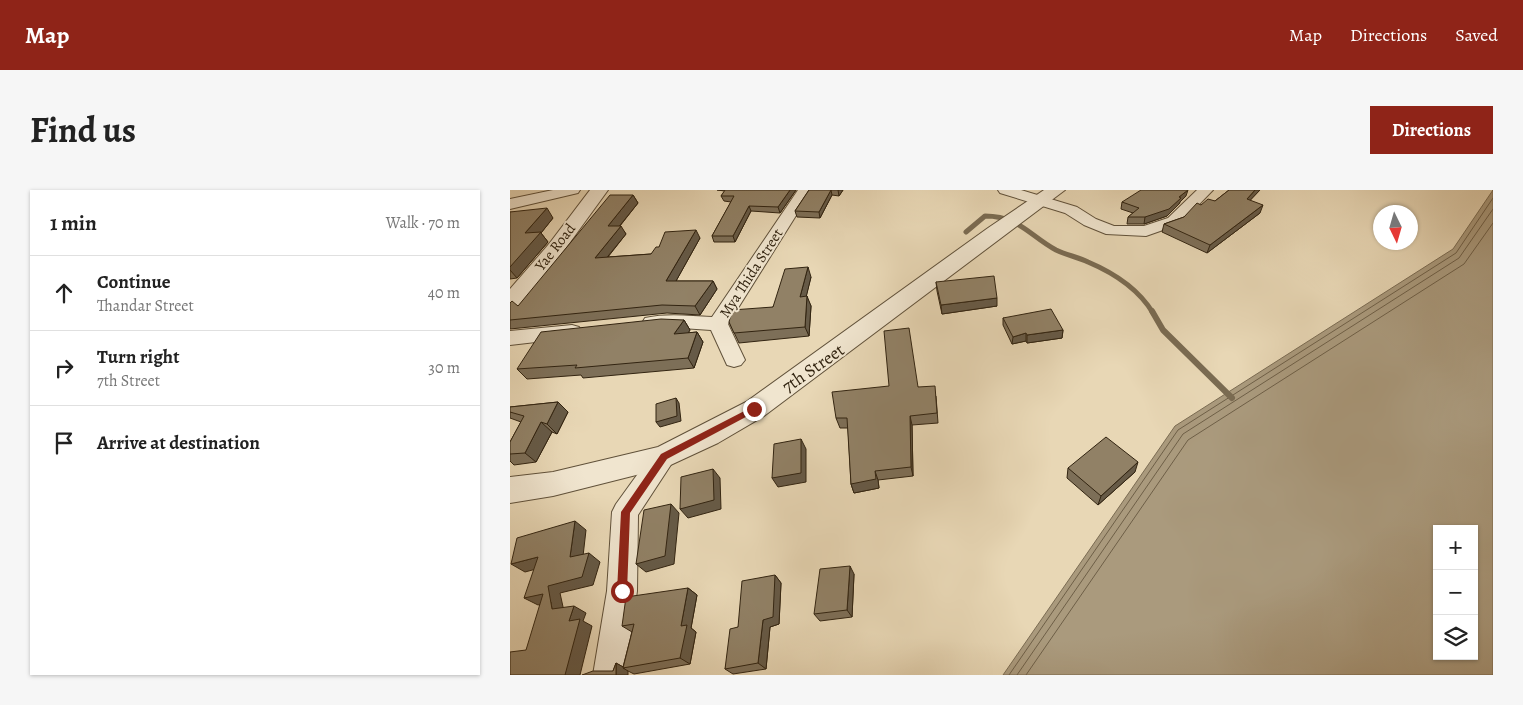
<!DOCTYPE html>
<html lang="en">
<head>
<meta charset="utf-8">
<style>
  body { margin:0; font-family:Alegreya,serif; background:#f6f6f6; color:#222 }
  .controls { position:absolute; right:15px; bottom:15px; display:grid; overflow:hidden; border-radius:0px; box-shadow:0 1px 4px #0004 }
  .controls button { width:45px; height:45px; display:grid; place-items:center; padding:0; border:0; border-bottom:1px solid #e0e0e0; background:#fff; color:#222; font:25px sans-serif }
  .compass { position:absolute; left:863px; top:15px; width:45px; height:45px; border-radius:50%; background:#fff; box-shadow:0 1px 4px #0004; rotate:175deg }
  .stop { position:absolute; width:15px; height:15px; margin:-11px; border:4px solid #8f2418; border-radius:50%; background:#fff }
  .stop.end { background:#8f2418; border-color:#fff; box-shadow:0 1px 5px #0008 }
  .list { margin:0; padding:0; list-style:none }
  h2 { display:flex; justify-content:space-between; align-items:center; height:65px; margin:0; padding:0 20px; font-size:21px }
  h2 small { font-size:16px; font-weight:400; color:#767676 }
  .list li { display:grid; grid-template-columns:32px 1fr auto; gap:15px; align-items:center; box-sizing:border-box; height:75px; padding:0 20px; border-top:1px solid #e0e0e0 }
  .list b { display:block; font-size:19px; white-space:nowrap }
  .list p { margin:0; font-size:16px; white-space:nowrap; color:#767676 }
  .list em { font-size:16px; font-style:normal; color:#767676 }
  .icon { flex:none; width:28px; height:28px; fill:none; stroke:currentColor; stroke-width:2; stroke-linecap:round; stroke-linejoin:round }
  .map { position:relative; flex:none; width:983px; height:485px; overflow:hidden; border-radius:0px }
  header { display:flex; align-items:center; gap:30px; box-sizing:border-box; height:70px; padding:0 25px; background:#8f2418; color:#fff }
  header strong { font-size:24px }
  nav { display:flex; gap:28px; margin-inline-start:auto; font-size:18px }
  .intro { display:flex; align-items:center; justify-content:space-between; box-sizing:border-box; height:120px; padding:0 30px }
  h1 { margin:0; font-size:35px }
  .button { padding:12px 22px; border-radius:0px; background:#8f2418; color:#fff; font-size:18px; font-weight:700 }
  main { display:flex; gap:30px; padding:0 30px }
  aside { flex:1; background:#fff; border-radius:0px; box-shadow:0 1px 4px #0004 }
  .map>svg:first-child { display:block }
</style>
</head>
<body>
<header>
<strong>Map</strong>
<nav><a>Map</a><a>Directions</a><a>Saved</a></nav>
</header>
<div class="intro"><h1>Find us</h1><a class="button">Directions</a></div>
<main>
<aside>
<h2>1 min<small>Walk · 70 m</small></h2>
<ul class="list">
<li><svg class="icon" aria-label="ahead" viewBox="0 0 24 24"><path d="M12 20V5M6 11l6-6 6 6"/></svg><div><b>Continue</b><p>Thandar Street</p></div><em>40 m</em></li>
<li><svg class="icon" aria-label="right" viewBox="0 0 24 24"><path d="M7 20v-9h11M14 6l5 5-5 5"/></svg><div><b>Turn right</b><p>7th Street</p></div><em>30 m</em></li>
<li><svg class="icon" aria-label="arrive" viewBox="0 0 24 24"><path d="M6 21V4h12l-3 4 3 4H6"/></svg><div><b>Arrive at destination</b></div></li>
</ul>
</aside>
<div class="map">
<svg width="983" height="485" viewBox="0 0 983 485">
  <rect width="100%" height="100%" fill="#e8d7b5"/>
  <filter id="stains"><feTurbulence type="fractalNoise" baseFrequency=".004" numOctaves="4"/><feColorMatrix values="0 0 0 0 .2 0 0 0 0 .09 0 0 0 0 .02 0 0 0 .5 -.17"/></filter>
  <radialGradient id="worn" r=".72"><stop offset=".6" stop-color="#630" stop-opacity="0"/><stop offset="1" stop-color="#630" stop-opacity=".3"/></radialGradient>
  <path fill="#aa9a7d" stroke="#7a6b52" fill-rule="evenodd" d="M983 0V485H493L665 236 943 59ZM927 339H964V466H927Z"/>
  <g fill="none" stroke-linecap="round" stroke-linejoin="round">
    <path stroke="#6e5f47" stroke-width="1" d="M499 485 668 240 946 63 983 8
      M507 485 673 244 949 68 983 19
      M516 485 678 250 954 74 983 33"/>
    <path stroke="#7a6b52" stroke-width="5" d="M456 42 475 26C509 26 520 46 546 60 556 65 568 67 578 72 604 83 628 98 643 123"/>
    <path stroke="#7a6b52" stroke-width="6" d="M642 121 653 140 722 208"/>
    <defs>
      <path id="minor" d="M43 0H70L68 3 0 19V9Z
        M288 0H302L218 134 235 170 231 175 224 177 217 175 201 140 157 137 142 139 135 138 132 133 135 128C157 123 180 126 202 127Z
        M488 0H511L567 17 586 29 604 36H634L658 28 687 0H703L670 34 636 46 596 44 574 35 555 23 490 3Z
        M62 135 69 137 72 142 69 147 0 155V141Z
        M154 257 163 260 166 267 128 325 127 401 115 485H83L97 401 102 322 106 314 145 260Z"/>
      <path id="tertiary" d="M80 0H98L53 62 8 118 0 120V99L39 54Z
        M534 0H555L254 226 208 253 154 278 43 306 0 313V287L43 282 148 257 236 212 478 38Z"/>
    </defs>
    <use href="#minor" stroke="#60513a" stroke-width="2"/>
    <use href="#tertiary" stroke="#60513a" stroke-width="2"/>
    <use href="#minor" fill="#f0e5cf" fill-rule="evenodd"/>
    <use href="#tertiary" fill="#f0e5cf" fill-rule="evenodd"/>
  </g>
  <path fill="#7d6f58" stroke="#322411" d="M207 0H286L270 23 241 21 225 52H204L202 46 221 12 214 11 211 6 215 1Z
    M299 0H333L329 6 322 5 310 28 287 27 285 21Z
    M719 0H750L740 10 750 23 697 63 652 42 654 34 674 27 691 15 705 11Z
    M123 5 128 13 110 36 116 44 98 67 141 64 149 57 190 48 166 91H203L207 99 190 125 157 123 0 139V113L8 116Z
    M676 6 670 12 669 14 657 26 634 34H617L618 27 623 23 611 19 612 12Z
    M0 22 43 28 31 43 38 52 7 88 0 89Z
    M301 87 296 106 301 116 299 146 229 153 219 132 263 117Z
    M426 92 487 116 432 124 427 101Z
    M493 128 553 140 552 148 517 153 516 151 502 154 493 135Z
    M174 130 180 140 178 143 187 142 193 152 184 178 73 188 71 185 17 189 7 179Z
    M408 197 426 206 428 233 402 235 403 286 368 290 369 298 344 303 341 294 338 238H330L326 228Z
    M48 212 58 222 47 244 42 242 26 272 4 275 0 271V252L11 232 0 228V217Z
    M558 278 625 282 588 315 557 288Z
    M344 384 342 427 310 431 304 424Z
    M265 385 271 393 269 434 260 437 256 479 223 484 215 479 228 437Z
    M178 398 187 405 181 438 186 442 180 474 124 484 118 481H103L106 473 113 477 122 442 112 436Z"/>
  <path fill="#665a47" stroke="#322411" d="M280 0H286L270 23 268 17Z
    M321 0 322 5 310 28 309 22Z
    M328 0H333L329 6Z
    M678 0 676 6 670 12 669 14 657 26 634 34 635 27 669 7Z
    M745 0H750L734 17 737 9Z
    M123 5 128 13 103 44 98 36Z
    M753 15 750 23 697 63 700 55Z
    M239 16 241 21 225 52 223 46Z
    M37 18 43 28 31 43 38 52 7 88 0 80V77L15 43Z
    M111 36 116 44 90 76 85 68Z
    M186 40 190 48 161 100 156 91Z
    M298 77 301 87 294 116 290 107Z
    M203 91 207 99 190 125 185 116Z
    M297 106 301 116 299 146 295 137Z
    M487 108V116L432 124 431 115Z
    M174 130 180 140 171 154 164 144Z
    M553 140 552 148 517 153V145Z
    M187 142 193 152 184 178 178 168Z
    M516 143V151L502 154 503 147Z
    M166 208 169 213 171 231 150 237 146 232Z
    M48 212 58 222 47 244 37 234Z
    M400 226 402 235 403 286 401 277Z
    M31 232 42 242 26 272 15 263Z
    M291 249 296 259V292L268 297 262 288Z
    M628 272 625 282 588 315 591 306Z
    M203 279 210 288 211 319 178 328 170 319Z
    M365 281 368 290 369 298 344 303 341 294Z
    M161 314 169 323 164 374 136 382 126 374Z
    M65 331 76 340 72 375 60 367Z
    M79 363 90 372 83 395 50 403 55 426 42 419 41 412 28 415 14 408 38 396Z
    M28 367 41 375 15 382 1 374Z
    M340 376 344 384 342 427 337 420Z
    M265 385 271 393 269 434 260 437 256 479 248 473 253 430Z
    M178 398 187 405 181 438 186 442 180 474 170 468 171 436Z
    M64 416 76 423 73 431 82 436 70 485H55L59 431Z
    M106 473 115 478H113L118 481V485H106Z"/>
  <path fill="#918166" stroke="#322411" d="M215 0H280L268 17 239 16 223 46H202L224 6H211Z
    M299 0H321L309 22 285 21Z
    M631 0H678L669 7 671 8 659 19 635 27H618L629 18 612 12Z
    M719 0H745L737 9 753 15 700 55 654 34 674 27 687 13 691 15 698 9 705 11Z
    M100 5H123L98 36H111L85 68 141 64 146 57H149L155 42 186 40 156 91H203L185 116 152 115 0 130V113L2 111 8 116Z
    M37 18 15 43 31 42 0 77V22Z
    M298 77 290 107 297 106 295 137 224 143 219 132 222 120 263 117 275 79Z
    M484 86 487 108 431 115 426 92Z
    M541 119 553 140 517 145 516 143 503 147 493 128Z
    M151 129 174 130 164 144 187 142 178 168 65 178 67 175 7 179 31 142Z
    M399 138 408 197 425 196 427 223 400 226 401 277 365 281 366 289 341 294 337 228H326L322 202 379 196 374 141Z
    M166 208 167 226 146 232V214Z
    M48 212 37 234 31 232 15 263 0 264V252L14 226 0 222V217Z
    M596 247 628 272 591 306 558 278Z
    M291 249V283L262 288 264 254Z
    M203 279 204 310 170 319 171 287Z
    M161 314 155 366 126 374 134 320Z
    M65 331 60 367 79 363 72 387 38 396 42 419 64 416 59 431 70 429 55 485H0V462L16 460 33 404 14 408 28 367 1 374 7 348Z
    M340 376 337 420 304 424 310 379Z
    M265 385 263 427 253 430 248 473 215 479 220 439 228 437 232 391Z
    M178 398 171 436 177 435 170 468 113 478 124 434 112 436 116 407Z
    M106 473V485H72L83 481H103Z"/>
  <path fill="#8f2418" d="M244 216 248 219 247 221 157 269 120 323 117 401 112 406 108 404 107 401 111 322 151 264Z"/>
  <g text-anchor="middle" stroke-width="4" stroke-linejoin="round" paint-order="stroke">
    <g font-size="15" fill="#322411" stroke="#f0e5cf">
      <text transform="translate(45 57) rotate(-52)" y="5">Yae Road</text>
      <text transform="translate(241 83) rotate(-57)" y="5">Mya Thida Street</text>
    </g>
    <g font-size="18" fill="#322411" stroke="#f0e5cf">
      <text transform="translate(303 178) rotate(-35)" y="6">7th Street</text>
    </g>
  </g>
  <rect width="100%" height="100%" filter="url(#stains)"/>
  <rect width="100%" height="100%" fill="url(#worn)"/>
</svg>
<div class="controls">
<button>+</button>
<button>−</button>
<button><svg class="icon" aria-label="layers" viewBox="0 0 24 24"><path d="M12 4l9 5-9 5-9-5zM3 14l9 5 9-5"/></svg></button>
</div>
<svg class="compass" viewBox="-18 -18 36 36"><path d="M0-13l5 13h-10z" fill="#e53935"/><path d="M0 13l5-13h-10z" fill="#767676"/></svg>
<div class="stop" style="left:112px;top:401px"></div>
<div class="stop end" style="left:244px;top:219px"></div>
</div>
</main>
</body>
</html>
